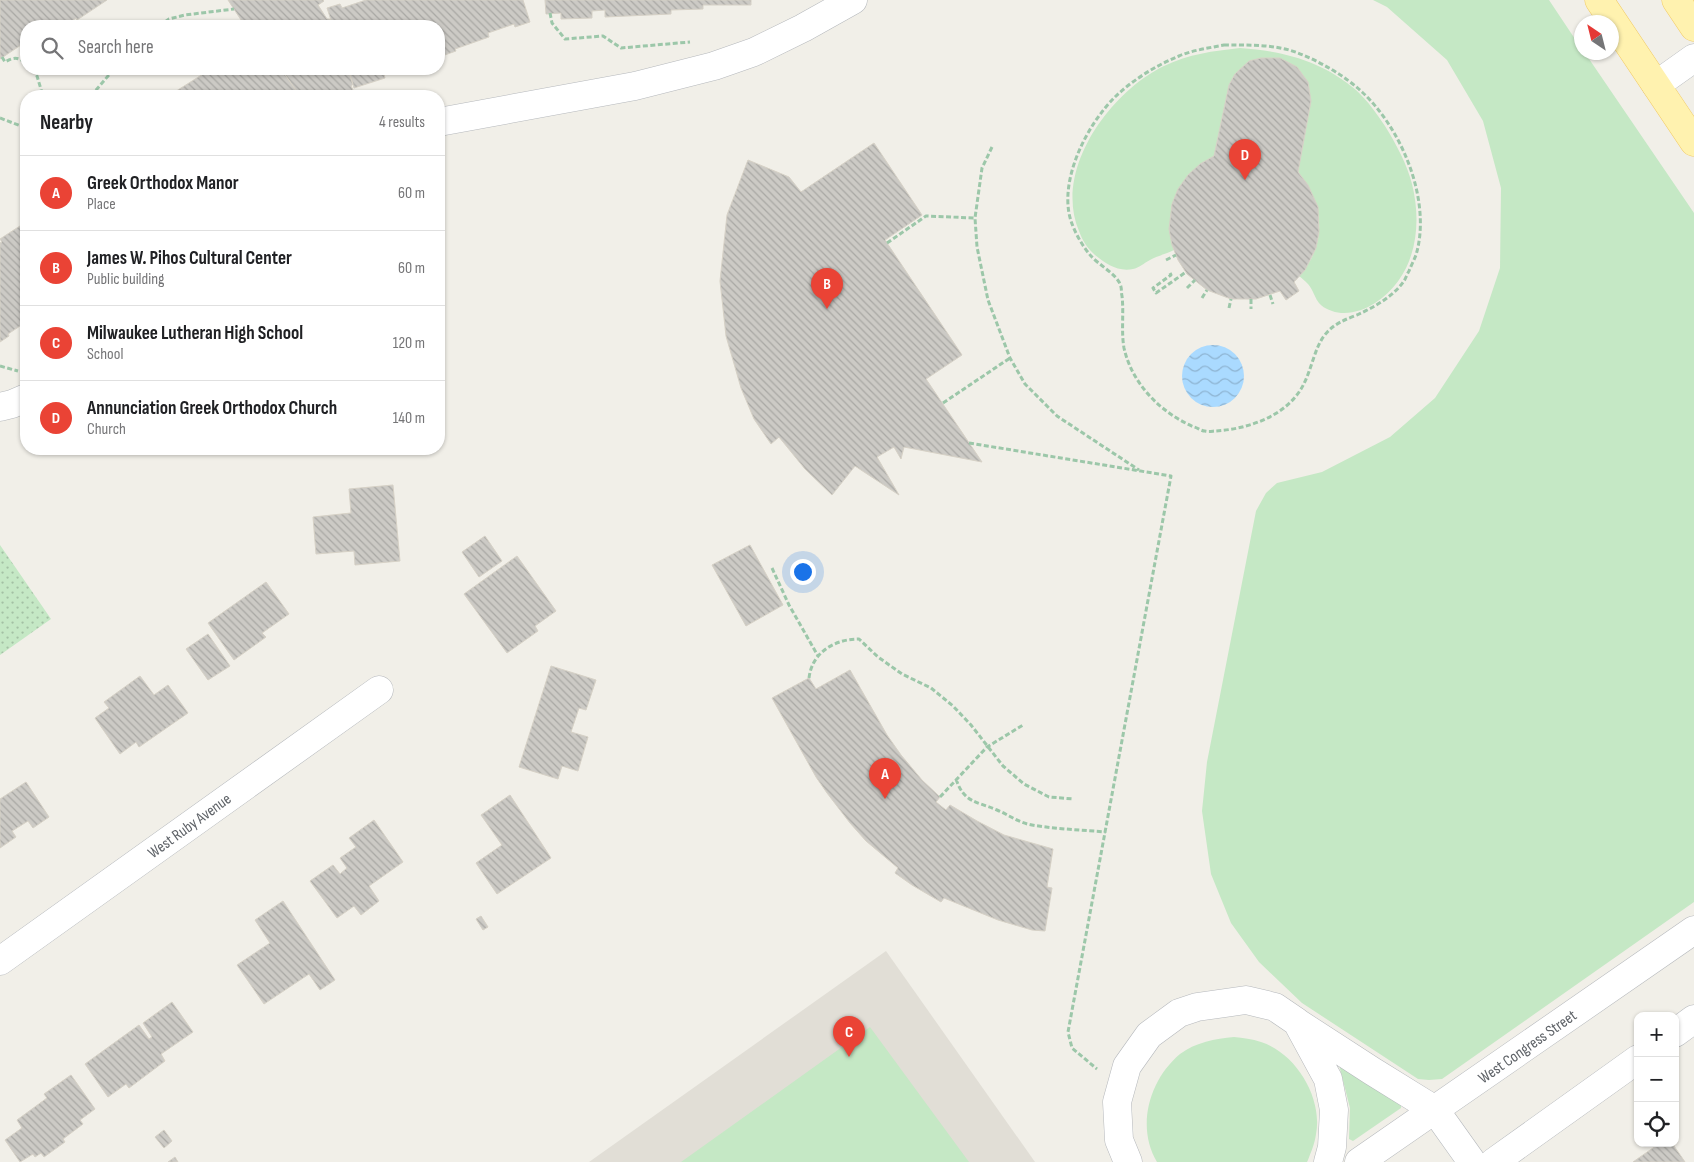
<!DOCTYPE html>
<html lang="en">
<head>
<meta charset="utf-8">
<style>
  body { margin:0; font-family:"Sofia Sans Condensed",sans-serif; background:#f6f6f6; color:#202124 }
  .controls { position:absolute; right:15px; bottom:15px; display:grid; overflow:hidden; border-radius:10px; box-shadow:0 1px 4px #0004 }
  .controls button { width:45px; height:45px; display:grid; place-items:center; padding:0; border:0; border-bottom:1px solid #e0e0e0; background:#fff; color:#202124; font:25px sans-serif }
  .compass { position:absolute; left:1574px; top:15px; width:45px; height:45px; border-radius:50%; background:#fff; box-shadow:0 1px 4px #0004; rotate:325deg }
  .you { position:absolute; left:802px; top:571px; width:18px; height:18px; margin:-12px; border:4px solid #fff; border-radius:50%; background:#1a73e8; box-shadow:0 0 0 8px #1a73e833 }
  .badge { display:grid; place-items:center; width:32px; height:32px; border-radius:50%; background:#ea4335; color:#fff; font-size:16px; font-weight:700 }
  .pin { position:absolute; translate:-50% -41px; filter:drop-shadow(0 1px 2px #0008) }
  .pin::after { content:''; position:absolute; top:26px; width:18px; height:15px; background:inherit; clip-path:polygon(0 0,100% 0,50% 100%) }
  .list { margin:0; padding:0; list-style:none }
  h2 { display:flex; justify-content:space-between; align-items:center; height:65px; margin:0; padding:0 20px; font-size:21px }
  h2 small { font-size:16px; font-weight:400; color:#757577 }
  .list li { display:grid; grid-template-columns:32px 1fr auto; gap:15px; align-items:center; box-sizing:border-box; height:75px; padding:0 20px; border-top:1px solid #e0e0e0 }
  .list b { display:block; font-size:19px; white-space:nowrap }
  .list p { margin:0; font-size:16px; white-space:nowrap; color:#757577 }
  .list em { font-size:16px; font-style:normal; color:#757577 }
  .icon { flex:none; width:28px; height:28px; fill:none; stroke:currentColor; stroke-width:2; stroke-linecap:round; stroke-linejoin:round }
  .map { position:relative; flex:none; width:1694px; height:1162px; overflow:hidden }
  .search { position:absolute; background:#fff; box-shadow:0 1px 4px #0004; left:20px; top:20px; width:425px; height:55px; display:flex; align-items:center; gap:12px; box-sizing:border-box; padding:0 18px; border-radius:20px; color:#757577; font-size:19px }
  .panel { position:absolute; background:#fff; box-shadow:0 1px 4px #0004; left:20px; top:90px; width:425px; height:365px; border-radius:20px }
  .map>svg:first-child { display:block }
</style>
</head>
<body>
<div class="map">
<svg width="1694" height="1162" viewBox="0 0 1694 1162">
  <defs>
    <pattern id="park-dots" width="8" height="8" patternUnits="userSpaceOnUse" patternTransform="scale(1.25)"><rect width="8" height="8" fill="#c5e8c5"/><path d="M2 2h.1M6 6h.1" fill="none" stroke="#a3c0a4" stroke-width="1.8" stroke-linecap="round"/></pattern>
    <pattern id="water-waves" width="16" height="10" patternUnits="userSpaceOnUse" patternTransform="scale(1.25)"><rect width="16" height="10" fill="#aadaff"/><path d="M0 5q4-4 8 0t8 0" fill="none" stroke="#8eb4d2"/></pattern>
    <pattern id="building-back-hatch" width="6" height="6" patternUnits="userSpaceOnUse" patternTransform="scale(1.25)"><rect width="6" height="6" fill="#cccac5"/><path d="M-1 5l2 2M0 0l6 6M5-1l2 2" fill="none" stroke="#a9a8a4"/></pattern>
  </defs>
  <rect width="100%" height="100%" fill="#f1efe8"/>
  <path fill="#e1ded6" d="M886 951 1035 1162H589Z"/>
  <path fill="#c5e8c5" d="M1373 0H1549L1581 48 1582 52 1585 53 1694 213V902L1442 1079 1429 1080 1418 1079 1302 1003 1259 962 1231 923 1211 874 1202 811 1207 762 1256 511 1266 493 1277 483 1322 472 1390 437 1435 398 1479 331 1500 268 1501 188 1483 121 1447 60 1387 7Z
    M1240 48C1284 51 1322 61 1356 90 1367 100 1377 114 1385 126 1396 144 1407 164 1412 184 1423 228 1415 277 1375 303 1363 311 1346 316 1332 311 1314 305 1317 295 1308 284 1305 281 1302 278 1299 276 1328 244 1324 204 1298 172L1311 101 1308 82 1280 58H1261L1249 61 1235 74 1229 85 1214 156 1200 164 1169 229 1174 250C1166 254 1157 256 1150 260 1144 263 1139 268 1133 269 1118 272 1106 264 1095 255 1088 249 1082 240 1079 231 1053 170 1110 92 1164 66 1189 54 1213 51 1240 48Z
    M870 1027 969 1162H681Z
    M1234 1037C1243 1038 1252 1039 1261 1042 1296 1053 1323 1098 1316 1134 1315 1143 1311 1152 1308 1160L1307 1162H1157C1136 1127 1149 1080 1180 1054 1196 1042 1215 1039 1234 1037Z
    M1339 1065H1342L1401 1105V1108L1353 1141 1349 1139 1350 1108Z"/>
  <path fill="url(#park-dots)" d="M0 545 51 619 0 655Z"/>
  <path fill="url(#water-waves)" d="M1182 376a31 31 0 1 1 62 0a31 31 0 1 1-62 0Z"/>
  <path fill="url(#building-back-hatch)" stroke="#d6d1c6" d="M0 0H107L77 20 76 18 64 26H26V53L21 45 0 59Z
    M228 0H323L324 1 318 5 327 19H330L333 26H245Z
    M366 0H523L530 22 515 27 514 24 488 33 489 37 455 49 456 51 439 57V26H333L327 8 340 4 342 8Z
    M545 0H751V5H703V9L671 10V14L605 17V10L592 11V18L561 19V13L546 14Z
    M1261 58H1280L1297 67 1308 82 1311 101 1298 172 1308 185 1318 207 1319 232 1316 248 1305 270 1294 282 1299 291 1286 300 1280 291 1256 299H1231L1207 290 1187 274 1178 260 1172 245 1169 229 1172 204 1178 189 1188 175 1200 164 1214 156 1229 85 1235 74 1249 61Z
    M211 69H281L300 96 170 95Z
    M281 69H348L353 84 351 86 353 90 343 96H300Z
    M348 69H388L383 71 385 78 354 88Z
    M874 143 922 215 885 240 962 355 926 379 982 462 904 447 901 459 894 447 877 457 899 495 855 466 832 495 805 469 779 437 771 444 754 419 741 388 726 336 720 281 727 215 748 160 789 177 801 192Z
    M26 222V322L8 334 9 336 0 342V243L2 242 0 239Z
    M393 485 400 561 355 565 354 551 316 554 313 517 351 513 349 489Z
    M485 536 502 561 479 577 462 552Z
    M750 545 783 605 746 626 712 565Z
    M517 556 556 611 535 626 538 631 507 653 464 594Z
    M266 582 289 614 262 633 266 637 234 660 208 623Z
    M208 634 230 666 208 680 186 649Z
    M551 666 596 680 586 710 579 708 571 732 588 737 578 771 562 766 558 779 519 767Z
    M850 670 887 735 901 755 922 780 940 797 936 802 946 810 950 805 977 821 1004 835 1053 849 1047 887 1052 888 1045 931 1032 930 998 920 944 898 941 902 912 885 895 873 898 868 866 841 850 823 827 793 816 777 772 698 809 678 816 689Z
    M140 676 154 695 168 685 188 713 139 747 136 742 120 754 95 718 109 708 104 702Z
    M26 782 49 817 33 828 28 821 12 831 16 837 0 848V799Z
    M510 795 551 858 497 894 476 863 502 845 481 815Z
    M374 820 403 862 369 886 379 901 361 915 354 906 337 918 310 881 333 865 340 874 347 868 340 858 356 847 349 838Z
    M283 901 335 980 320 990 309 974 264 1004 237 965 270 943 255 920Z
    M481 916 488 927 483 930 476 919Z
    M172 1002 193 1032 161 1054 165 1061 129 1088 126 1084 108 1097 85 1064 139 1025 149 1039 152 1037 143 1023Z
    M71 1075 95 1109 80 1120 83 1124 63 1139 65 1142 44 1157 41 1153 35 1157 33 1154 20 1162 5 1140 22 1128 17 1120 47 1098 44 1094Z
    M164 1130 172 1141 164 1148 155 1137Z
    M1660 1143H1672L1685 1162H1633Z
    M175 1157 178 1162H168Z"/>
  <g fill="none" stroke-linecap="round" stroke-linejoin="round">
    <defs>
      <path id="minor" d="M1656 85 1694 58
        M439 122 635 86 714 66 754 52 803 28 853 0
        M0 407 12 404 26 398
        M0 961 379 690
        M1298 1023 1372 1071 1435 1110 1472 1162
        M1675 1033 1694 1019
        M1128 1162 1119 1140 1117 1102 1127 1066 1149 1035 1179 1013 1197 1007 1246 1000 1275 1007 1297 1022 1328 1079 1334 1110 1332 1147 1328 1162
        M1359 1162 1694 930
        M1494 1162 1638 1059"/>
      <path id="major" d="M1599 0 1694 142
        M1676 0 1694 27"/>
    </defs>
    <use href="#minor" stroke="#b5b8bc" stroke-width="29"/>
    <use href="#major" stroke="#f2c960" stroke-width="29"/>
    <path stroke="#9cc7a9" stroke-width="3" stroke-dasharray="5 2.5" stroke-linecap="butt" d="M550 13 552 23 565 39 603 36 621 48 690 42
      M159 26 169 19 185 15 234 9
      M1224 45C1248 45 1275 44 1298 53 1321 62 1345 76 1362 92 1402 129 1432 201 1416 255 1414 260 1411 266 1409 271 1407 274 1406 278 1404 281 1393 297 1374 307 1357 315 1344 320 1333 324 1324 336 1314 349 1311 373 1301 389 1284 417 1247 429 1216 431 1213 431 1209 432 1205 431 1201 431 1198 428 1194 427 1161 413 1132 384 1124 348 1121 331 1124 313 1122 296 1121 292 1122 288 1120 284 1116 274 1099 265 1091 256 1083 247 1075 233 1071 221 1058 181 1087 124 1116 96 1134 79 1157 65 1179 56 1193 50 1209 48 1224 45Z
      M2 57 5 62C14 57 18 57 26 63
      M32 69 37 76 43 96
      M91 96 114 69
      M0 118 26 128
      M992 147 982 168 975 218 977 247 988 300 1010 358 1025 384 1057 416 1139 470
      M887 243 926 216 975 218
      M1166 260 1176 255
      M1170 273 1171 275 1153 288 1156 293 1186 272
      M1187 288 1195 280
      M1270 295 1273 304
      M1202 298 1207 290
      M1251 299V309
      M1229 308 1231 299
      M0 366 18 371
      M943 403 1010 358
      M969 443 1171 476 1068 1032 1072 1048 1097 1069
      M772 568 789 605 818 656
      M809 678C812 652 835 639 859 639L878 657 902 674 931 688 953 706 971 725 1003 766 1024 784 1049 797 1074 799
      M956 779C964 803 976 801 997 810 1009 815 1019 823 1032 825 1056 829 1081 830 1106 832
      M940 797 987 747 1023 725"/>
    <use href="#minor" stroke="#fff" stroke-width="28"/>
    <use href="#major" stroke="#fff2af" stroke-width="28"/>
  </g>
  <g text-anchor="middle" stroke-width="4" stroke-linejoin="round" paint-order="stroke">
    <g font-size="16" fill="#5f6368" stroke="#fff">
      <text transform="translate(189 825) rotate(-36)" y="6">West Ruby Avenue</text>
      <text transform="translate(1527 1046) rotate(-35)" y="6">West Congress Street</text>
    </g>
  </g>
</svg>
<div class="controls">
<button>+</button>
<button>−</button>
<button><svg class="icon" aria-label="locate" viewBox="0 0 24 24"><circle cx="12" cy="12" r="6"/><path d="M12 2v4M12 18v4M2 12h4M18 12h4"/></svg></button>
</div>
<svg class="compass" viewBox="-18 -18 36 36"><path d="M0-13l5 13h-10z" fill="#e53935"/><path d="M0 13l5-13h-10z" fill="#757577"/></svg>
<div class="you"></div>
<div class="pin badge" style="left:885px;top:799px">A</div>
<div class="pin badge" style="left:827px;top:309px">B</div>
<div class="pin badge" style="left:849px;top:1057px">C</div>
<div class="pin badge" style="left:1245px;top:180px">D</div>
<div class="search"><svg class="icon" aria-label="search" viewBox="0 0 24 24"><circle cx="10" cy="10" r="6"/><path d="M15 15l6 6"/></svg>Search here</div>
<section class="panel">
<h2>Nearby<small>4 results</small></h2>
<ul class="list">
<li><span class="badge">A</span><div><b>Greek Orthodox Manor</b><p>Place</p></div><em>60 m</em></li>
<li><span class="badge">B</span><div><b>James W. Pihos Cultural Center</b><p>Public building</p></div><em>60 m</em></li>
<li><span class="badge">C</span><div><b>Milwaukee Lutheran High School</b><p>School</p></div><em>120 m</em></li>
<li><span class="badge">D</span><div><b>Annunciation Greek Orthodox Church</b><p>Church</p></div><em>140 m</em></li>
</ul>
</section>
</div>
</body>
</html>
